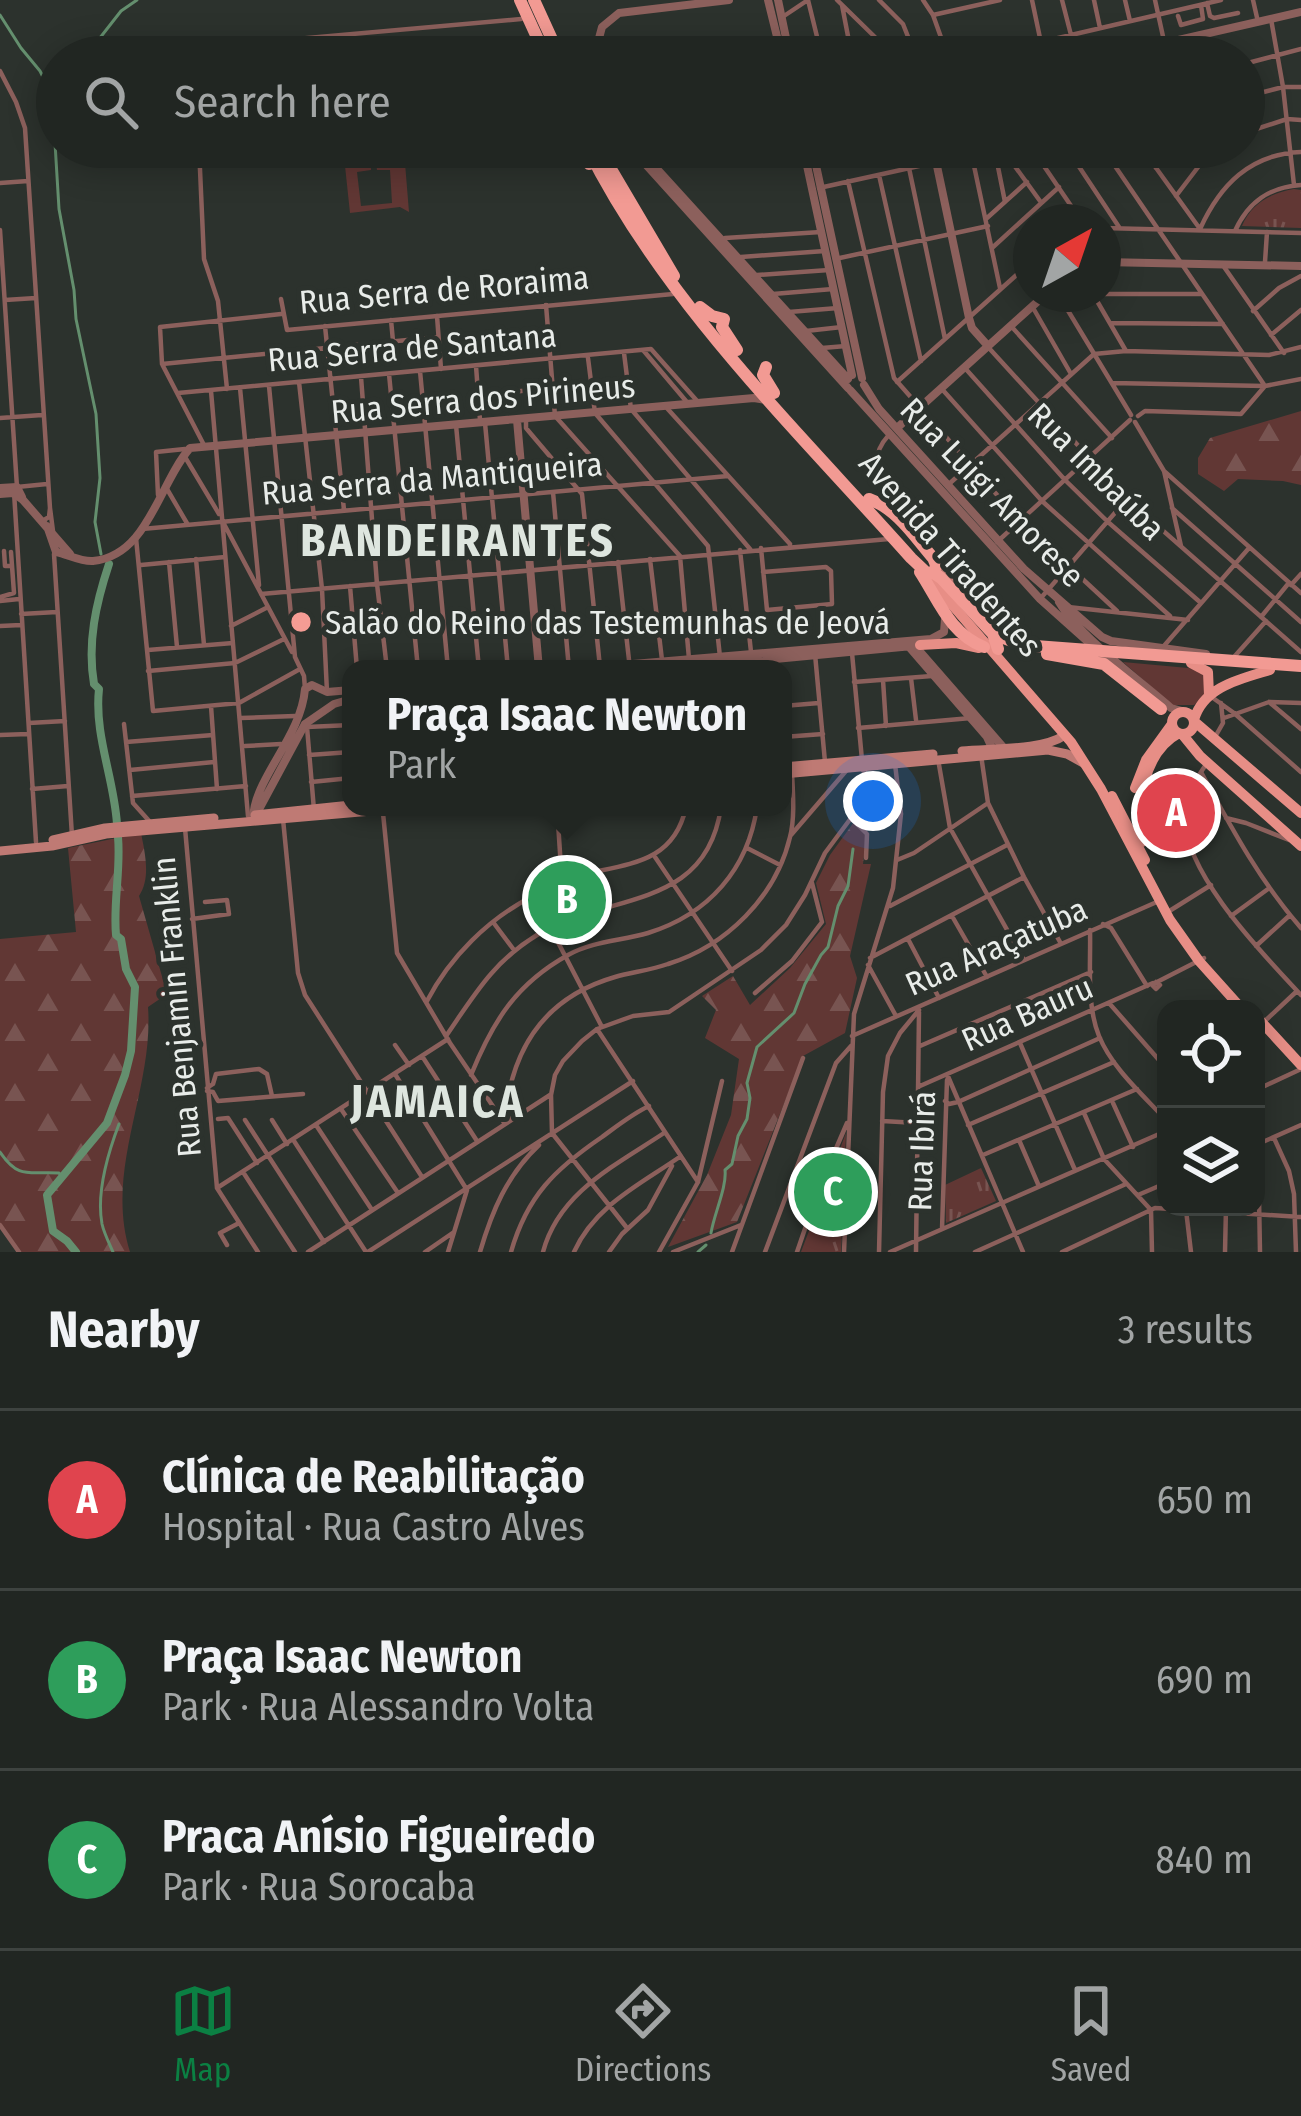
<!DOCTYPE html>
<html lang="en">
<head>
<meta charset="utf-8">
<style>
  body { margin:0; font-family:"Fira Sans Condensed",sans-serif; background:#292e2a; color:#f1f3f6 }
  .controls { position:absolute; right:36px; bottom:36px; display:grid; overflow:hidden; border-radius:24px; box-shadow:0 6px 30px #0003 }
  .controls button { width:108px; height:108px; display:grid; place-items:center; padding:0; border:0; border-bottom:3px solid #3e4340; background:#212622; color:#f1f3f6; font:60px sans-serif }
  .compass { position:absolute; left:1013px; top:204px; width:108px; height:108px; border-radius:50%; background:#212622; box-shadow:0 6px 30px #0003; rotate:40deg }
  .you { position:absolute; left:873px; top:801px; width:42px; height:42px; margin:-30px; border:9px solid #fff; border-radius:50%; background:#1a73e8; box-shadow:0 0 0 18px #1a73e833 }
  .badge { display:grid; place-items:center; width:78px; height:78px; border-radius:50%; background:#0b8043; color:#fff; font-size:39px; font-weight:700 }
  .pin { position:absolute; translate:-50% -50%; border:6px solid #fff; box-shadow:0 3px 12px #0006 }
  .popup { position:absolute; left:342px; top:660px; width:450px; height:156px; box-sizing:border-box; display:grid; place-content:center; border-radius:24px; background:#212622; filter:drop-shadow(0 3px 9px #0005); font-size:39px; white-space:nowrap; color:#a2a5a5 }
  .popup b { font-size:45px; color:#f1f3f6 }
  .popup::after { content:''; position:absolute; left:50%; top:100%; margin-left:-24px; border:24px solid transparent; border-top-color:#212622 }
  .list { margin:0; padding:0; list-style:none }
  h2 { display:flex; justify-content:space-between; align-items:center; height:156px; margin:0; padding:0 48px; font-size:51px }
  h2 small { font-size:39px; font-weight:400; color:#a2a5a5 }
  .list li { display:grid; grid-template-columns:78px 1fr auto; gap:36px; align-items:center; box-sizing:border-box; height:180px; padding:0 48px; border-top:3px solid #3e4340 }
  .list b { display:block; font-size:45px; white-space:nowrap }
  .list p { margin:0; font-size:39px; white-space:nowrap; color:#a2a5a5 }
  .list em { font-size:39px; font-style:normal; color:#a2a5a5 }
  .icon { flex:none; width:66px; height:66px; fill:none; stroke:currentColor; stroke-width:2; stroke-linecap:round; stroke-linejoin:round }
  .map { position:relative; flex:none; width:1301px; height:1252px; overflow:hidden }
  .search { position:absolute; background:#212622; box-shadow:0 6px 30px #0003; left:36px; right:36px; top:36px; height:132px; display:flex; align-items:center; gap:30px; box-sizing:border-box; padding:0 42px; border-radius:66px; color:#a2a5a5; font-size:45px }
  .sheet { height:696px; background:#212622 }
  nav { display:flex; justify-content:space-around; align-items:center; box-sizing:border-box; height:168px; border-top:3px solid #3e4340; background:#212622; font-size:33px; color:#a2a5a5 }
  nav a { display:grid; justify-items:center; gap:6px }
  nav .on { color:#0b8043 }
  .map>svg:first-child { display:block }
</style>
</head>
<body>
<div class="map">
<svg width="1301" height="1252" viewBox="0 0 1301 1252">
  <defs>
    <pattern id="forest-firs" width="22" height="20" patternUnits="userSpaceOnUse" patternTransform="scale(3)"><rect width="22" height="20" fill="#613734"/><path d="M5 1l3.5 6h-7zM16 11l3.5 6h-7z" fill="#785451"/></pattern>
    <pattern id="park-tufts" width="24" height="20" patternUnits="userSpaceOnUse" patternTransform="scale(3)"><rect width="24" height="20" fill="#613734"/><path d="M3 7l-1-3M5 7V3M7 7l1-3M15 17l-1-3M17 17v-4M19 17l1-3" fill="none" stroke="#785451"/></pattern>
  </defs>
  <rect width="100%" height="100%" fill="#2c322d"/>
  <path fill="#613734" d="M343 147H370L371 170 357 172 361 206 392 203 390 170H377L374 147H377L381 162 407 160 405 163 409 212 400 207 350 213Z
    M1123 662 1199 669 1206 674 1205 695 1194 705H1172Z"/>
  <path fill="url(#forest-firs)" d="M1301 411V485L1283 481 1238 479 1224 491 1198 474V458L1210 438Z
    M854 822 866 836 863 864H871L850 956 857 978 845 1033 803 1056 737 1222 668 1247 707 1175 731 1115 739 1059 705 1038 716 1010 702 996 733 976 750 1005 790 968 826 924 816 883 830 855Z
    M141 833C145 853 151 878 139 896L167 994 148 1007C154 1090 104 1169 130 1252H21L0 1223V939L76 932 68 848Z"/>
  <path fill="url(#park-tufts)" d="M1294 189 1301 190V228L1242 226C1251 204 1270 193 1294 189Z
    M588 878 596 905 553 922 539 897Z
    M846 1133 841 1252H801Z
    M981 1168 996 1201 946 1223 945 1185Z"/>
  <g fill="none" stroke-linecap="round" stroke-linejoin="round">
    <path stroke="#648f6e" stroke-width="3" d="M0 15 21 48 40 71 56 103 55 143 59 209 74 290 76 319 96 414 100 478 95 522 101 554
      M85 57 121 11 137 0
      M0 1152C19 1180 29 1171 59 1173L62 1177
      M711 1233C714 1214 727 1187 725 1170L732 1164 738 1136 747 1119 750 1098 747 1083 757 1047 794 1013 805 984 821 955 828 947 838 906 848 886 853 849
      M113 1252C109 1243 104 1233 102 1224 96 1192 108 1153 119 1124
      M698 1252 706 1245"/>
    <path stroke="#648f6e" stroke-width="8" d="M109 564C96 603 87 643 94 684L99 689C94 735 114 778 117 824
      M76 1252 67 1241 53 1231 47 1195 107 1123 125 1075 131 1051 135 987 126 969 121 939 116 935C113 902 121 870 118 837"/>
    <path stroke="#8c605c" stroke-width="4.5" d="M837 0 879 41 884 57
      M879 0 903 24 916 57
      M923 0 933 15 948 57
      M1032 0 1044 57
      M1062 0 1071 35
      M1094 0 1100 28
      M1125 0 1130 21
      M1155 0 1164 41
      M1253 0 1258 22
      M1207 3 1210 16 1214 18 1238 13
      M842 5 852 57
      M933 15 1000 0
      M1178 16 1181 25 1203 19 1201 5
      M781 18 808 0 822 57
      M1271 19 1283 87 1294 185
      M1041 42 1221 0
      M223 57 228 45 521 19
      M1244 64 1301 49
      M0 71 16 102 25 128 50 508
      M1244 97 1283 87H1301
      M1244 133 1287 119 1301 120
      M199 147 204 259 218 301 227 389
      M970 147 1000 288
      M994 147 1005 202
      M1001 147 1040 201
      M1031 147 1082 222
      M1066 147 1119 227
      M1102 147 1265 386
      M1141 147 1200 229C1220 185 1250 154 1301 152
      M817 157 864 147
      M1113 158 1127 147
      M909 168 945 339
      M1156 168 1171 147
      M879 175 921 361
      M848 181 894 378 1020 521 1117 611
      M0 183 28 181
      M819 188 937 162
      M1176 196 1202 162 1220 147
      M987 218 1027 182
      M1103 228 1301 233
      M0 230 17 487
      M1235 231C1248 202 1269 187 1301 185
      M725 238 821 232
      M992 248 1059 187
      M741 257 825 251
      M835 259 988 226
      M1265 262 1267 232
      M1222 264 1284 353
      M757 275 829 270
      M773 294 833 289
      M1058 294 1131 415
      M1093 294 1126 351
      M1103 294H1201
      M281 299 287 330 673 294
      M5 300 36 298
      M546 305 555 416 680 556 689 659
      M1032 306 1071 374
      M1253 311 1279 288 1301 276
      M789 312 838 308
      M437 316 441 369
      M391 320 393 341
      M1111 323 1223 324
      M325 326 344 510
      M1011 326 1112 438
      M806 331 842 327
      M1271 335 1301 310
      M988 347 1127 499 1301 652
      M822 348 846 346
      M643 350 686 401
      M624 353 631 409 750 549
      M588 358 595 413 708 546 720 657
      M162 364 438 337
      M476 366 480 420
      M964 367 1065 480 1108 522 1201 603
      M420 371 448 669
      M389 374 418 669
      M361 377 377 584 387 669
      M299 382 322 589 327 692
      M897 382 1031 262
      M1112 383 1265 386 1301 379
      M269 386 295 657 304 676 305 689
      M240 388 259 585
      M941 388 1042 501 1170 616
      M211 391 248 816
      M178 393 651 349 698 402
      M478 395 553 388
      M665 406 790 544
      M1138 416 1145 411 1241 414 1265 386
      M0 418 42 415
      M526 419V428L531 434 582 494 600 667
      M1135 422 1164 471 1181 546
      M485 423 508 669
      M456 425 479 669
      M205 447 162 364 160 327 281 314
      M185 457 219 514
      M1164 471 1301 593
      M949 484 1094 354 1126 351 1269 355 1301 347
      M17 487 47 484
      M167 489 188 525
      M14 492 36 842
      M553 492 569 669
      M158 495 156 452 185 449
      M887 503C877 479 869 456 888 436
      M1172 508 1301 622
      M44 520 49 517 50 508 53 531
      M224 524 292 652
      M142 529 728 476
      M136 538 153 711 239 703 300 669
      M997 542 1130 420
      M761 548 767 610 832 604 831 571 826 567 763 572
      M740 550 751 652
      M4 551 5 566H12
      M54 554 72 836
      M196 559 204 645
      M650 559 662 660
      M169 562 177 647
      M618 562 630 669
      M141 565 225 557
      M1291 585 1301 574
      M350 586 357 669
      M261 594 889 539
      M0 597 14 593 11 552
      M1040 599 1127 499
      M0 601 19 599
      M1068 607 1188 620
      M21 614 57 612
      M1261 617 1288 584
      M0 626 21 625
      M231 626 268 607
      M1163 647 1249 548
      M148 650 233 643
      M852 653 862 760
      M815 654 825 762
      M1234 657 1266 621
      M148 671 235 663 284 639
      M911 678 916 720
      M883 680 886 726
      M854 682 932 676
      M1213 698 1234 713 1301 772
      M1269 702 1301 729
      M211 706 217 789
      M783 706 819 703
      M241 718 295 716
      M1224 718 1269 702 1301 703
      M29 723 65 721
      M304 723 307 727 351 725
      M124 724 133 803 151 823
      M307 727 314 810
      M858 728 971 718
      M0 735 28 734
      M783 737 823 734
      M1215 737 1223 723 1221 703
      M126 742 213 735
      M245 746 281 744
      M309 755 351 752
      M981 755 988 803 1024 877 1060 942
      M938 759 950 828 1024 960
      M1207 763C1196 779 1186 795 1185 815 1182 872 1264 955 1301 995
      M861 768 901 814
      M130 770 214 762
      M1201 772C1231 827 1259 880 1301 928
      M311 782 351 778
      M32 789 68 786
      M132 796 246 786
      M557 807 562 883
      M383 813 397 953 450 1043 505 1124
      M851 818 867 834 866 858
      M1226 818 1246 823 1289 840
      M283 819 298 973 305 995 422 1177
      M185 828 217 1188 258 1252
      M791 835 846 771
      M747 848 780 865
      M655 857 732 971
      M897 860 914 853 988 803
      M591 873 600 908
      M534 896 602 1027
      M890 906 1007 845
      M1171 910 1211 885
      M952 916 987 977
      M1231 916 1268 889
      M192 919 229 914 227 900 205 902
      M493 922 514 950
      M1103 924 1111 928 1147 986
      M1090 930C1091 964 1086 1004 1099 1036 1112 1068 1143 1095 1166 1120
      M908 939 939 998
      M1256 946 1290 915
      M870 958 1024 877
      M868 965 896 1016
      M1156 982 1160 985 1156 989 1153 986Z
      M1157 982 1204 958
      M755 993 792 961 822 922 812 883
      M427 1001C450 957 488 919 533 896 552 887 573 877 594 872 637 863 675 858 686 807
      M1109 1003 1166 1068
      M1266 1020 1297 991
      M597 1029 698 1182
      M446 1036C475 994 493 962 537 935 607 892 706 912 721 807
      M852 1036 1159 901
      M1020 1043 1075 1170
      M395 1045 409 1065
      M920 1046 1091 972
      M422 1056 477 1141
      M395 1074 467 1190 448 1252
      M947 1074 1023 1252
      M471 1075C493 1021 516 984 568 955 593 941 621 941 648 933 709 914 748 869 757 807
      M920 1086 1153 983
      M207 1088 213 1084 216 1074 259 1069 267 1074 272 1096
      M1256 1090 1299 1070
      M207 1091 213 1092 218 1101 303 1094
      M945 1101 949 1104 958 1102 1100 1038
      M1113 1103 1133 1147
      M341 1109 398 1193
      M1084 1113 1104 1159 1151 1210
      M218 1119 228 1118 257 1163
      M512 1119 506 1109C515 1043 549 996 615 977 633 972 651 970 668 964 726 946 776 897 790 837 795 818 793 793 792 773
      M245 1120 324 1242
      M272 1120 287 1144
      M882 1121 918 1123
      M316 1125 372 1210
      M968 1125 1114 1062
      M552 1133 551 1095 555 1075 563 1061 582 1041 597 1029 633 1016 669 1012 761 950 786 925 805 895 825 853 851 818 879 790
      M552 1133 627 1228
      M1274 1138 1289 1171 1294 1194 1296 1252
      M1019 1140 1038 1184
      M294 1141 366 1252
      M1256 1145 1301 1125
      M983 1155 1137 1089
      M243 1172 295 1252
      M1256 1180 1259 1197 1260 1252
      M217 1188 448 1039
      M1138 1195 1166 1183
      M1151 1210 1152 1252
      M1186 1210 1191 1252
      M0 1225 19 1252
      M942 1229 947 1080
      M227 1245 220 1233 239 1223
      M308 1252 550 1095
      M368 1252 633 1081
      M425 1252 454 1232
      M480 1252C492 1211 507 1175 539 1145
      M511 1252C527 1196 555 1169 602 1137 617 1126 632 1114 649 1106
      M543 1252C559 1192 616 1165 664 1133
      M574 1252C595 1205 641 1184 681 1156
      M609 1252 622 1234 648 1210 672 1166
      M659 1252 698 1182 722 1081
      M673 1252 741 1225
      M732 1252 803 1058
      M765 1252 836 1063 851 1046
      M797 1252 819 1188 847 1123
      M844 1252 854 1014 893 888 901 814 895 764
      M879 1252 883 1092 888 1056 900 1033 919 1010
      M890 1252 1166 1131
      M916 1252 919 1012
      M975 1252 1126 1184
      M1062 1252 1155 1208 1301 1217
      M1225 1252 1226 1207"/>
    <path stroke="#8c605c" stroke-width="8" d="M768 0 782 57
      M778 0 790 57
      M594 57 602 27 619 13 729 0
      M1104 57 1301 12
      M630 147 848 388
      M637 147 848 379
      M803 147 852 375
      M812 147 862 378
      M933 147 969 318 972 328 988 346
      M1103 262 1301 266
      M864 385 879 409 1024 569 1102 637 1111 641 1206 654
      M850 390 1040 599 1115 666
      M517 420 539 669
      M897 428 1046 294
      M0 488 17 487 22 497
      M0 494 13 493 23 500 70 554
      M47 526 56 552C67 554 81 562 93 561 148 556 159 483 190 448L754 398 766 400
      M1059 602C1079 636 1139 680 1171 708L1182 711
      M915 646 1003 747
      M909 647 987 737 992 748
      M573 669 931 639 944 632 945 619
      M668 669 923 645
      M257 813 305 724 334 704 351 699
      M253 820C253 779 301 738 305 689L312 685 327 692 351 690"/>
    <path stroke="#bf7a74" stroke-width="9" d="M934 558 965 596
      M962 751C991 748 1042 751 1065 735
      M783 767 933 754
      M783 774 1048 750 1067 754 1085 764
      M255 815 351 805
      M53 840 105 828 214 818
      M0 851 52 846 106 834 418 807"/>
    <path stroke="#e78e86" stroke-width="10" d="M928 577 1071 742 1101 789 1170 920 1199 961 1242 1009
      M920 645 956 643 979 648
      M1191 663 1208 672 1209 695
      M1172 723a11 11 0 1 1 22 0a11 11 0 1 1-22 0Z
      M1194 720C1203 687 1240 679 1270 670
      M1195 722 1301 813
      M1182 734 1200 756 1301 846
      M1135 788 1146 760 1172 724
      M1112 796 1145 860
      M1142 842C1136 806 1143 752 1179 733
      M1256 1016 1301 1065"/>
    <path stroke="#f29a93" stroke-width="12" d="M520 0 546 57
      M534 0 560 57
      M561 147 576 150 589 164
      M587 147C664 302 797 430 911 558L928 574 934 573 941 578 993 634 998 649
      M598 147 674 276
      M700 307 712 316 724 319 722 327 737 350
      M766 367 763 375 774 393
      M869 499C897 509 914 536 933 558L936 565 934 573
      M920 572C939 601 950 634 984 647
      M993 634 1022 645 1301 666
      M1047 654 1104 664 1161 709"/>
  </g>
  <circle fill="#f59c94" stroke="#2c322d" stroke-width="4.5" cx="301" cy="622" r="12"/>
  <g text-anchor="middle" stroke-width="10" stroke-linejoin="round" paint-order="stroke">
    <g font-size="33" fill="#e8ece9" stroke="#2c322d">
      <text transform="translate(444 289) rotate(-5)" y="12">Rua Serra de Roraima</text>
      <text transform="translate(412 347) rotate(-5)" y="12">Rua Serra de Santana</text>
      <text transform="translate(483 398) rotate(-5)" y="12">Rua Serra dos Pirineus</text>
      <text transform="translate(1097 471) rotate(45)" y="12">Rua Imbaúba</text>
      <text transform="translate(432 478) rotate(-5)" y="12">Rua Serra da Mantiqueira</text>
      <text transform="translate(993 492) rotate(46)" y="12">Rua Luigi Amorese</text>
      <text transform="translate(951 554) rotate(49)" y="12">Avenida Tiradentes</text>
      <text transform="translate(996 946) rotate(-24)" y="12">Rua Araçatuba</text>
      <text transform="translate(176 1007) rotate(-95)" y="12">Rua Benjamin Franklin</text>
      <text transform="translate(1027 1013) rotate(-24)" y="12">Rua Bauru</text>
      <text transform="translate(921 1151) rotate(-88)" y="12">Rua Ibirá</text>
    </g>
    <g font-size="33" fill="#e8ece9" stroke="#2c322d" text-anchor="start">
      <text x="325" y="634">Salão do Reino das Testemunhas de Jeová</text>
    </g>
    <g font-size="45" font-weight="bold" letter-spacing="3" fill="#dee6df" stroke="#2c322d">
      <text x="458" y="556">BANDEIRANTES</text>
      <text x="438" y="1117">JAMAICA</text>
    </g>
  </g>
</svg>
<div class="controls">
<button><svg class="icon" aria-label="locate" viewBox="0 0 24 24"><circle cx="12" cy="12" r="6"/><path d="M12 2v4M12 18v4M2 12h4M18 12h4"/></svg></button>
<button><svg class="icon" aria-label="layers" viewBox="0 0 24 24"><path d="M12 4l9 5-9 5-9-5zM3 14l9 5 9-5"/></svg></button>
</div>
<svg class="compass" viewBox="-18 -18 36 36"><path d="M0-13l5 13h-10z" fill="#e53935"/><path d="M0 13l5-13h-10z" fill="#a2a5a5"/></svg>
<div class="you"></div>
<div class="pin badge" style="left:1176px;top:813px;background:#e0444e">A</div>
<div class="pin badge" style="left:567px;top:900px;background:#2e9e5b">B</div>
<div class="popup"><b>Praça Isaac Newton</b>Park</div>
<div class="pin badge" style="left:833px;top:1192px;background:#2e9e5b">C</div>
<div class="search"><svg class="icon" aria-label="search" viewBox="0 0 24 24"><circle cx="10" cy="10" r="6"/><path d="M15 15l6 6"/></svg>Search here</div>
</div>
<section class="sheet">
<h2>Nearby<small>3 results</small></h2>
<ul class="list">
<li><span class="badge" style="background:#e0444e">A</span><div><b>Clínica de Reabilitação</b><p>Hospital · Rua Castro Alves</p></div><em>650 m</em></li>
<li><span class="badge" style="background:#2e9e5b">B</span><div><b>Praça Isaac Newton</b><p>Park · Rua Alessandro Volta</p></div><em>690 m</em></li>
<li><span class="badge" style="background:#2e9e5b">C</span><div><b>Praca Anísio Figueiredo</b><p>Park · Rua Sorocaba</p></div><em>840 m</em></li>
</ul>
</section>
<nav>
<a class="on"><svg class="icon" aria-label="map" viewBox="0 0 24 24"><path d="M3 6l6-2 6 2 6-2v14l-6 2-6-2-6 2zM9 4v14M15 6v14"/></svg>Map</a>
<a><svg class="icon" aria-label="directions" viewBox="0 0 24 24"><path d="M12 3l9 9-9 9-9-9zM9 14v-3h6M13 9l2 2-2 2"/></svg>Directions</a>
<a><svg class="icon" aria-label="saved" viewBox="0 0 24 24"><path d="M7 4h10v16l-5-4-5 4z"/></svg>Saved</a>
</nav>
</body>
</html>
